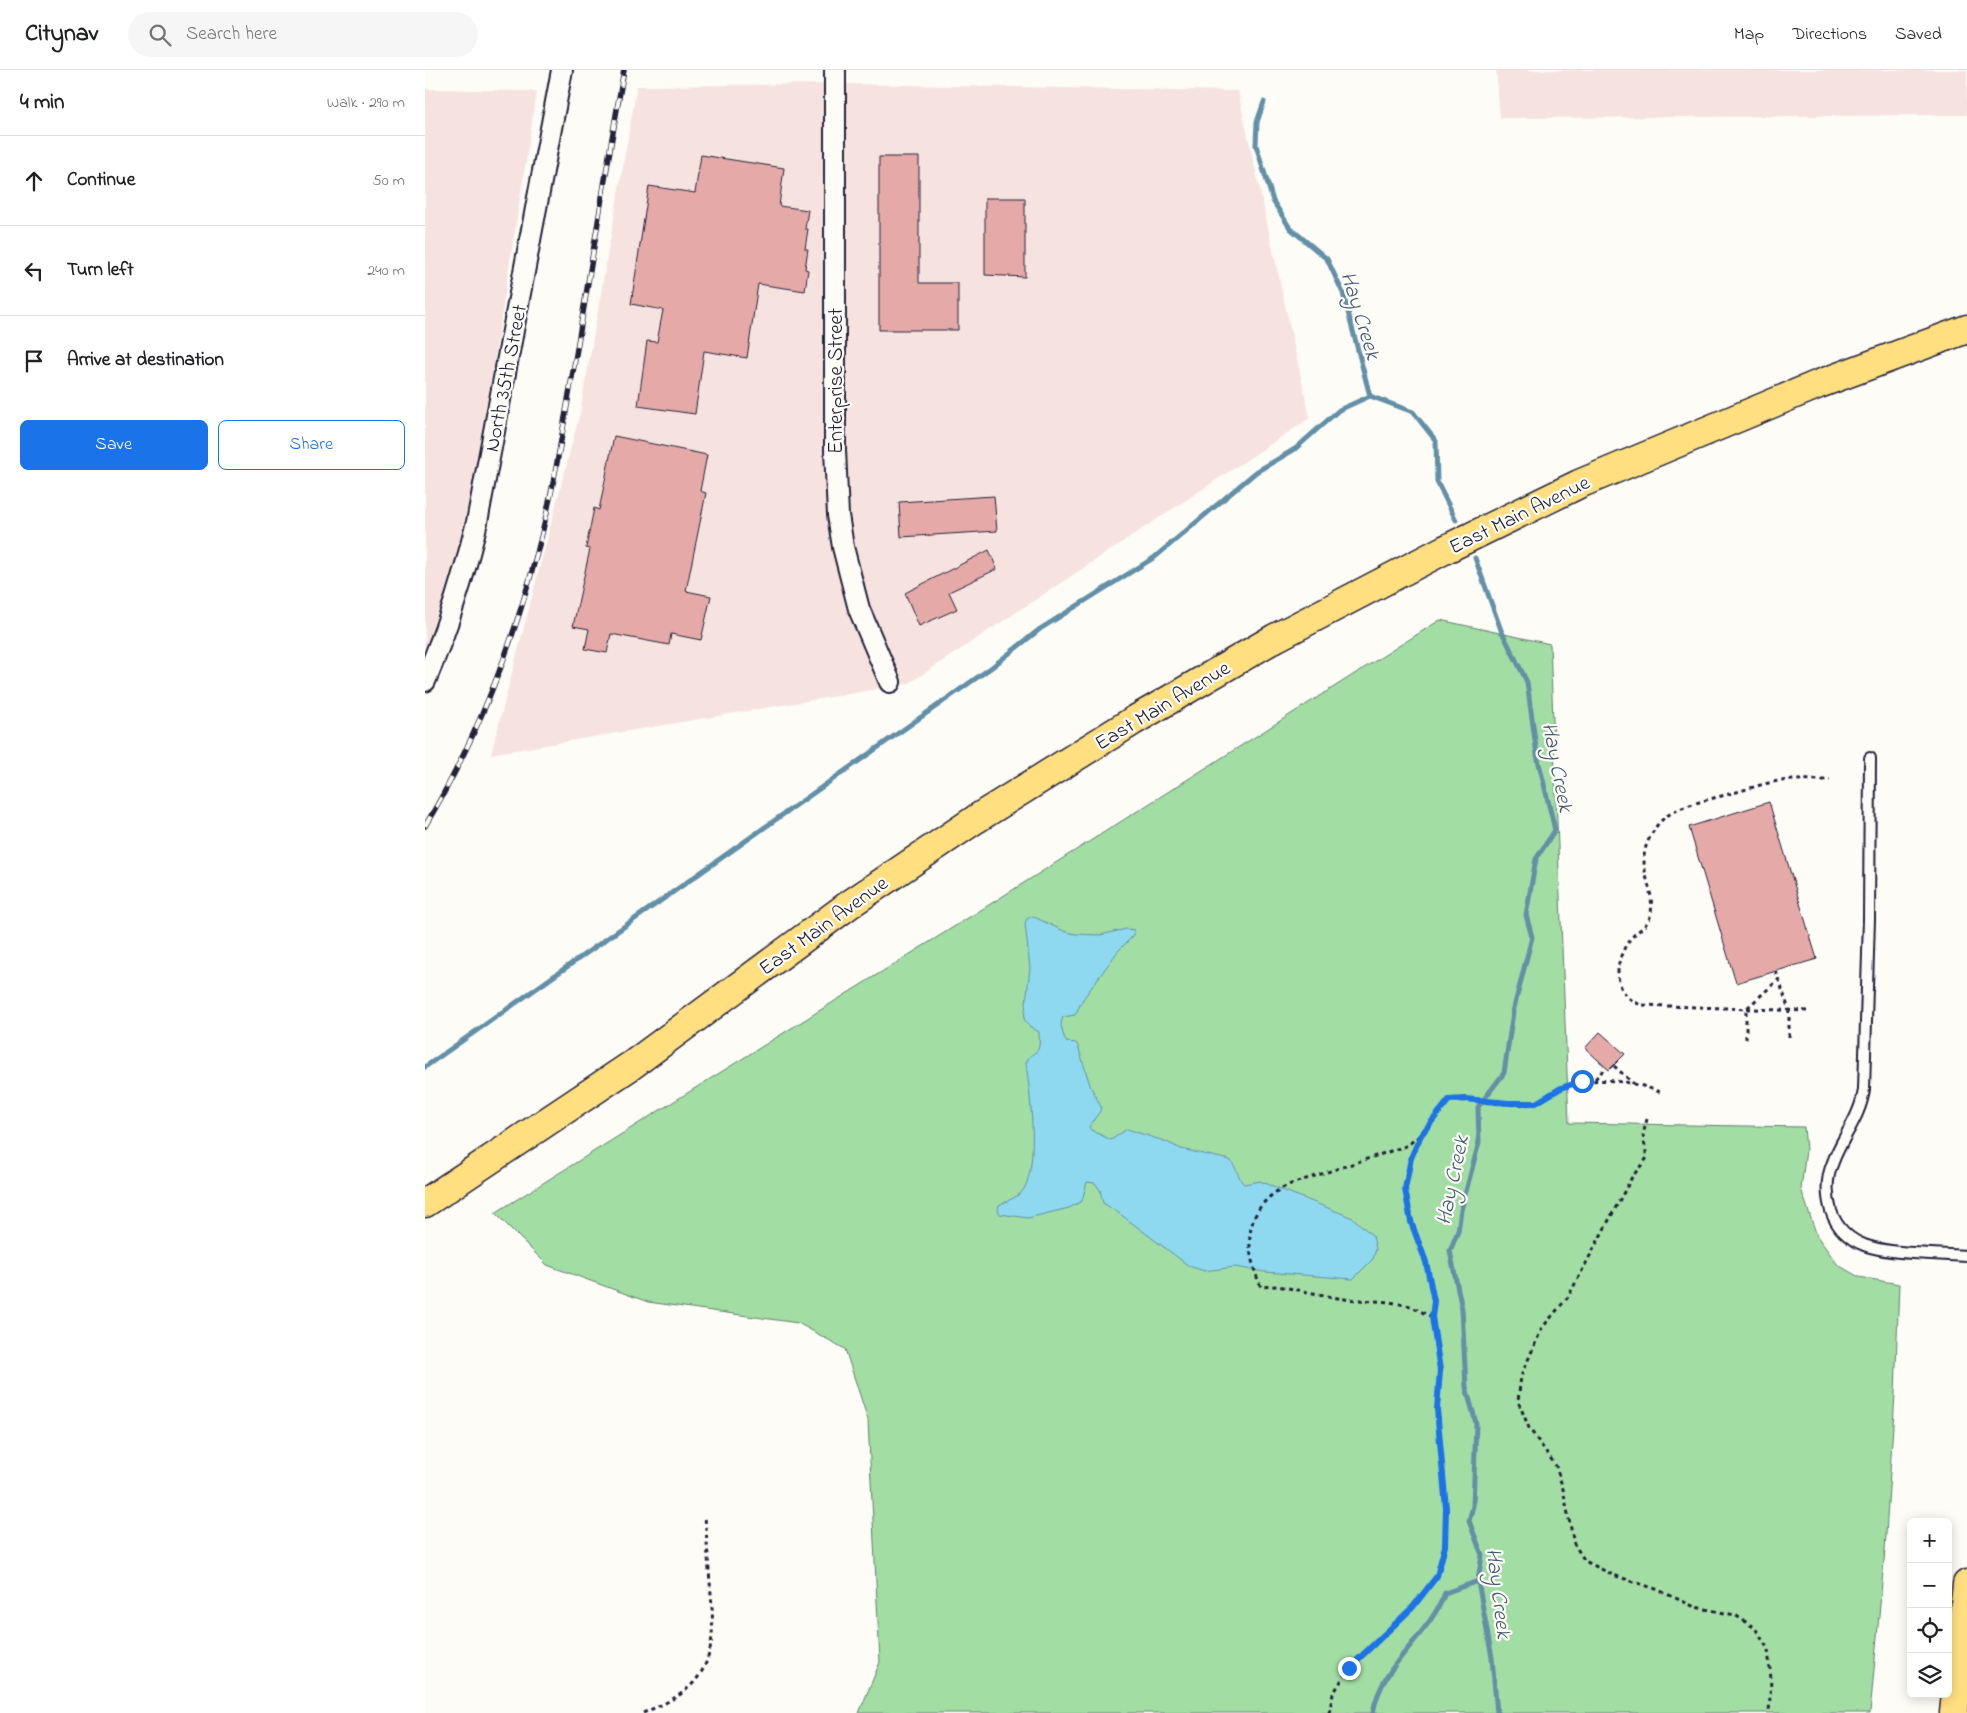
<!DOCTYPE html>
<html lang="en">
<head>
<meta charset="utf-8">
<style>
  body { margin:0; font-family:"Indie Flower",sans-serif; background:#f6f6f6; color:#202124 }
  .controls { position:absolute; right:15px; bottom:15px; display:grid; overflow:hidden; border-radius:8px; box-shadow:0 2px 12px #0003 }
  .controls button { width:45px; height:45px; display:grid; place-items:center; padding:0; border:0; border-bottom:1px solid #e0e0e0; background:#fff; color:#202124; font:25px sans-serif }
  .stop { position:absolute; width:15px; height:15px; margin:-11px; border:4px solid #1a73e8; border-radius:50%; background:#fff }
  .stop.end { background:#1a73e8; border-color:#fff; box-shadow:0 1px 5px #0008 }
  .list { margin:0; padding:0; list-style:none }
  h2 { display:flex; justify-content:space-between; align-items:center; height:65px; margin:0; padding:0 20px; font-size:21px }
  h2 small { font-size:16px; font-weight:400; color:#757577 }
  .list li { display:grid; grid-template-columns:32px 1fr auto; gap:15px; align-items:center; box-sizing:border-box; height:90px; padding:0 20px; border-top:1px solid #e0e0e0 }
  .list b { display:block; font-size:19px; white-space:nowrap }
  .list em { font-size:16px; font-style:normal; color:#757577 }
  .actions { display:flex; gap:10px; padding:15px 20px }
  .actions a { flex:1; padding:11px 0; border:1px solid #1a73e8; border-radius:8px; text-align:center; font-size:18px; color:#1a73e8 }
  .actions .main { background:#1a73e8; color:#fff }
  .icon { flex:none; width:28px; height:28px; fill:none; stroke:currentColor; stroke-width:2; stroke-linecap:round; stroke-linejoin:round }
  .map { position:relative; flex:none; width:1542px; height:1643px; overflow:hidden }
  header { display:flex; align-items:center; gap:30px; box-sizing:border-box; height:70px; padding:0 25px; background:#fff; border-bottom:1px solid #e0e0e0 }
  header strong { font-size:24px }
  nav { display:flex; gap:28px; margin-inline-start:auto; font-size:18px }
  .search { width:350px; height:45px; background:#f6f6f6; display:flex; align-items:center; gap:12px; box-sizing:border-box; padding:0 18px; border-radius:28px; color:#757577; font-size:19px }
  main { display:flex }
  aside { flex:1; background:#fff }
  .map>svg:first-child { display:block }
</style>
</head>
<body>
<header>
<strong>Citynav</strong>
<div class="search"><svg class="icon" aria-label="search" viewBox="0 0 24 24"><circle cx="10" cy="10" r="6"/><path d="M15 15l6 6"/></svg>Search here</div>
<nav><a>Map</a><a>Directions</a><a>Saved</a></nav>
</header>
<main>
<aside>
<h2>4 min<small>Walk · 290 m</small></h2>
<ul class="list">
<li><svg class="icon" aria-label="ahead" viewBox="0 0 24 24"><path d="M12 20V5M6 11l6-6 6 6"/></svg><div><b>Continue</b></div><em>50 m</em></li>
<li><svg class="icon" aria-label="left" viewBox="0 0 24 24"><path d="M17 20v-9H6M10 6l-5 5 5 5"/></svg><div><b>Turn left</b></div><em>240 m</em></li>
<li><svg class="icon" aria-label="arrive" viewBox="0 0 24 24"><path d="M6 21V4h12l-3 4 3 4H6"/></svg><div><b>Arrive at destination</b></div></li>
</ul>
<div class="actions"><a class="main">Save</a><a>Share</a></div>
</aside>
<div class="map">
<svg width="1542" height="1643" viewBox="0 0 1542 1643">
  <rect width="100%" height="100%" fill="#fdfcf7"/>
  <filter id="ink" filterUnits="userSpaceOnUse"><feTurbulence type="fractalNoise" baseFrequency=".02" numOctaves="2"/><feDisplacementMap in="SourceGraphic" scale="10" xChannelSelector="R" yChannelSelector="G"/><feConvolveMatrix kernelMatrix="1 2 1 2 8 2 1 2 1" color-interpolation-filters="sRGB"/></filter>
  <g filter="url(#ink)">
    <path fill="#f6e3df" d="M1071 0H1542V45L1075 48Z
      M422 14 813 21 885 348 483 614 66 684 155 343 212 16Z
      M0 19 112 21 58 362 25 520 0 580Z"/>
    <path fill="#a2dda3" stroke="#62806f" d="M1015 550 1125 574 1144 1053 1379 1057 1381 1080 1376 1119 1392 1166 1413 1195 1434 1207 1474 1214 1470 1324 1460 1480 1445 1643H434L455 1592 443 1350 420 1279 373 1253 223 1232 122 1195 70 1143 567 833Z"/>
    <path fill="#8ed9ef" stroke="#6390a7" d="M607 846 641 862 651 864 675 865 701 859 709 860V865L693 881 658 929 650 945 638 947C634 955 638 964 641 972L651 973 653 976 665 1015 676 1037 675 1041 664 1057 666 1060 686 1070 702 1059 742 1072 756 1079 805 1090C812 1097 813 1109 819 1114L835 1111 928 1148 948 1166 951 1179 948 1189 928 1209 840 1202 810 1197 779 1201 764 1196 695 1144 678 1133 675 1120 670 1113 662 1112 657 1131 644 1138 603 1148 575 1144 573 1140 574 1135C582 1131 594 1127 599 1119 614 1092 605 1023 601 993 608 976 616 991 614 962L604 956 599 949 605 898 600 853 602 849Z"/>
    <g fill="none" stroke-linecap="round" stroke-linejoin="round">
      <path stroke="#6390a7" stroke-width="5" d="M839 32 832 52 831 75 848 131 865 158 902 189 918 223 945 326 988 342 1011 371 1012 412 1031 450
        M1050 488 1076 560 1102 612 1112 685 1130 760 1111 789 1101 845 1107 867 1088 942 1079 1003 1053 1037 1054 1072 1036 1140 1033 1161 1025 1181 1037 1239 1041 1317 1051 1353 1048 1436 1044 1451 1057 1485 1053 1511 1067 1588 1072 1643
        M0 997 567 597 615 559 730 487 831 402 870 379 914 340 945 326
        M948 1643C956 1593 1003 1568 1020 1523L1053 1511"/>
    </g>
    <path fill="#e5aaa7" stroke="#22223b" d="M276 85 359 98 354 136 383 140 380 159H383L380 179H383L380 199 383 200 380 221 333 214 322 288 279 281 270 344 213 336 222 271 232 272 238 240 206 234 224 116 270 123Z
      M454 87H494V213H533V260H454Z
      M560 128H600V207L560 205Z
      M189 366 282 385 275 421 281 423 261 521 286 526 276 570 246 564 244 575 186 564 182 583 160 579 164 559 148 556 165 479 161 478 169 438 174 440Z
      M569 426 572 461 476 467 474 432Z
      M564 480 572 499 524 522 532 539 494 556 480 523Z
      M1344 732 1392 889 1311 913 1264 757Z
      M1175 962 1200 984 1184 1000 1160 978Z"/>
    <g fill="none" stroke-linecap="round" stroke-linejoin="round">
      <defs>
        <path id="service" d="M1445 688 1444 849 1439 1019C1436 1046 1417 1067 1408 1092 1401 1108 1401 1124 1406 1141 1419 1178 1455 1181 1488 1183 1506 1184 1524 1185 1542 1186"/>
        <path id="minor" d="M410 0V380L413 445 418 477 434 539 465 612
          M0 611C22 559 39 507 52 452L137 0"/>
        <path id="primary" d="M0 1133 207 995 425 834 551 749 708 651 850 568 1019 480 1154 414 1394 314 1542 259
          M1529 1643 1542 1514"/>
      </defs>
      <use href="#service" stroke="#22223b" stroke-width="14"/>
      <use href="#minor" stroke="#22223b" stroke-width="24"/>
      <use href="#primary" stroke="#22223b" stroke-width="31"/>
      <path stroke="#22223b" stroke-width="3" stroke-dasharray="4 4" stroke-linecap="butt" d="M1351 901 1364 940V971
        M1382 941 1216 935C1188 924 1188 895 1203 872 1210 861 1224 857 1226 843 1230 816 1210 797 1224 769 1228 762 1231 755 1237 750 1254 734 1292 728 1315 721 1326 718 1337 714 1348 712 1366 709 1386 710 1405 710
        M1321 969V939L1354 909
        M1189 996 1209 1014
        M1170 1009 1181 997
        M1222 1049 1218 1065 1222 1088 1207 1107 1143 1227 1117 1258 1096 1306 1093 1331 1104 1358 1131 1396 1138 1419 1149 1474 1160 1491 1188 1505 1231 1519 1270 1537 1310 1545 1330 1558 1343 1579 1346 1609 1344 1643
        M1007 1247 985 1236 965 1232 918 1229 853 1216 836 1217C818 1176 818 1137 863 1115L981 1076 996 1065 1024 1030C1052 1028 1081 1037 1109 1033 1118 1031 1127 1022 1136 1018 1166 1005 1208 1010 1237 1023
        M218 1643C234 1636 249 1630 262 1619 294 1592 288 1549 285 1512 283 1490 282 1469 280 1447
        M904 1643 908 1624 924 1598 988 1537 1012 1506 1020 1475 1021 1438 1012 1339 1015 1300 1007 1247 1009 1231 1001 1192 987 1152 980 1119 986 1088 996 1065"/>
      <use href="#service" stroke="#fdfcf7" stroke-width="10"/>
      <use href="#minor" stroke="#fdfcf7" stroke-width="20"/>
      <use href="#primary" stroke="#ffdf80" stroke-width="28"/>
      <defs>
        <path id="rail" d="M0 756C51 671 88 575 113 479 129 419 138 357 149 296 166 198 181 98 199 0"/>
      </defs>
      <use href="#rail" stroke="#22223b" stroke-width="5.5"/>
      <use href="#rail" stroke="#fdfcf7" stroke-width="4" stroke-dasharray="11" stroke-linecap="butt"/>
    </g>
  </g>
  <g fill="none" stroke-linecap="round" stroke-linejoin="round" filter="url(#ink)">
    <path stroke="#1a73e8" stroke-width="6" d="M924 1598 988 1537 1012 1506 1020 1476 1021 1438 1012 1339 1015 1300 1007 1247 1009 1231 1001 1192 986 1152 980 1119 986 1088 996 1065 1024 1030 1040 1029 1084 1033H1111L1136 1018 1157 1011"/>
  </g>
  <g text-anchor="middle" stroke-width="4.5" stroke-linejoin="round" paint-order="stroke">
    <g font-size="21" fill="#22223b" stroke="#fdfcf7">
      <text transform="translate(80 308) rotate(-79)" y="7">North 35th Street</text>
      <text transform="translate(410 311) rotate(-90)" y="7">Enterprise Street</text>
      <text transform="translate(1094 444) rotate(-26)" y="7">East Main Avenue</text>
      <text transform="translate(737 635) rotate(-31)" y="7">East Main Avenue</text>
      <text transform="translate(398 855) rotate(-36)" y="7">East Main Avenue</text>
    </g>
    <g font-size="22" font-style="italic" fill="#425971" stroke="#fdfcf7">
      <text transform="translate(937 245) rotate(73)" y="8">Hay Creek</text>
      <text transform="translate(1134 697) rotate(79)" y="8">Hay Creek</text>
      <text transform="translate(1026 1110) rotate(-78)" y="8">Hay Creek</text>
      <text transform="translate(1075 1523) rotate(83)" y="8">Hay Creek</text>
    </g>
  </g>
</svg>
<div class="controls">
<button>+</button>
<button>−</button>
<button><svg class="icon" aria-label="locate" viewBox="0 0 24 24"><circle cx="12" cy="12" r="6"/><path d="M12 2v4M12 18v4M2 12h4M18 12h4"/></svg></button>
<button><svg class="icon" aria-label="layers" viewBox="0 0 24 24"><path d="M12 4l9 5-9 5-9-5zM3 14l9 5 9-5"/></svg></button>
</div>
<div class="stop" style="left:1157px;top:1011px"></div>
<div class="stop end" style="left:924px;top:1598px"></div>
</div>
</main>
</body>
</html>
